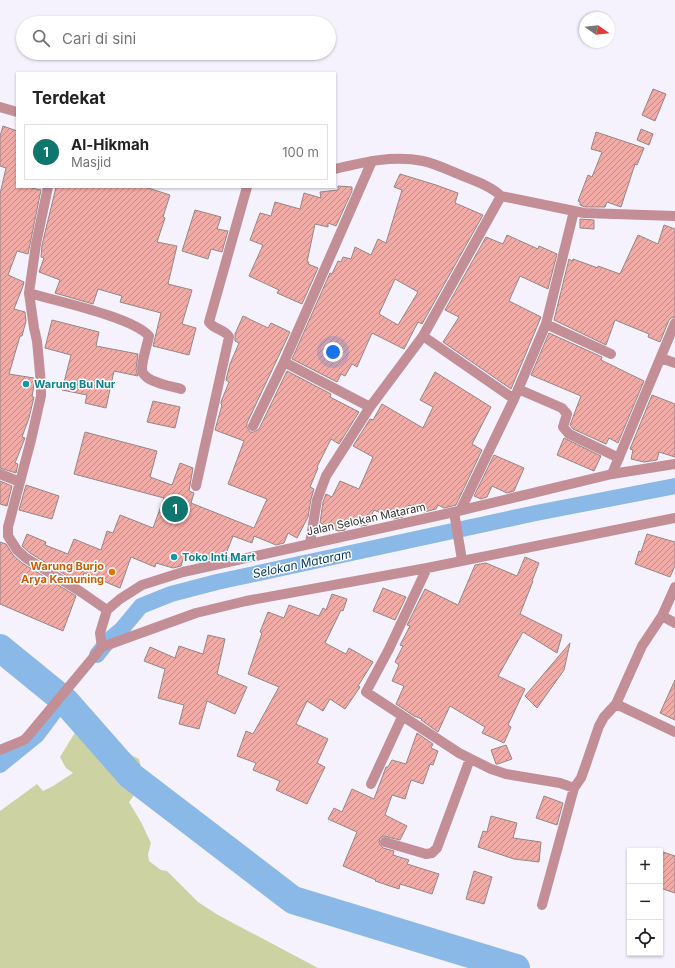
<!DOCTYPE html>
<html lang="id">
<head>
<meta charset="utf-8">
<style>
  body { margin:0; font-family:Inter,sans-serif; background:#f2f2f2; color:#222 }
  .controls { position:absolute; right:12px; bottom:12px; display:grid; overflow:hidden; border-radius:0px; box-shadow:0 1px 3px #0004 }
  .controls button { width:36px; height:36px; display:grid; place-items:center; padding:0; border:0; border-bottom:1px solid #e0e0e0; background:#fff; color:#222; font:20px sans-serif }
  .compass { position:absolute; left:579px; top:12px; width:36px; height:36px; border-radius:50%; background:#fff; box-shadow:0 1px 3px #0004; rotate:104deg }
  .you { position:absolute; left:333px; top:352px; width:14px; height:14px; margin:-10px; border:3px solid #fff; border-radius:50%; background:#1a73e8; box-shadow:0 0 0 6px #1a73e833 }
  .badge { display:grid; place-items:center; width:26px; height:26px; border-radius:50%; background:#0f766e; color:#fff; font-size:13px; font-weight:700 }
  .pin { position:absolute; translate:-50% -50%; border:2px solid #fff; box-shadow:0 1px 4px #0006 }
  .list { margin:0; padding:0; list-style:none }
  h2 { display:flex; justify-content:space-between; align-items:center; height:52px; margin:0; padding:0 16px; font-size:17px }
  h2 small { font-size:13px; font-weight:400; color:#767676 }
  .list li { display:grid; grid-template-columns:26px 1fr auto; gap:12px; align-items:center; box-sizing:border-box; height:56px; margin:0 8px 8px; padding:0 8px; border:1px solid #e0e0e0; border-radius:0px }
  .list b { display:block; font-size:15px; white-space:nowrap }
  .list p { margin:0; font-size:13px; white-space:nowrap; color:#767676 }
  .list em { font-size:13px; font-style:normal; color:#767676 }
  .icon { flex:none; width:22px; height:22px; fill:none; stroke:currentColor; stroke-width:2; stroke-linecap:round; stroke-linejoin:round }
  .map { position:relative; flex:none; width:675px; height:968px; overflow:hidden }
  .search { position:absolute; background:#fff; box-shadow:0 1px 3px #0004; left:16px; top:16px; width:320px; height:44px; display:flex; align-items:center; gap:10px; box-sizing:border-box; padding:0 14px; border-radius:22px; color:#767676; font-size:15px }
  .panel { position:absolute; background:#fff; box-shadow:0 1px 3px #0004; left:16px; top:72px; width:320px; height:116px; border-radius:0px }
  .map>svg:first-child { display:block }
</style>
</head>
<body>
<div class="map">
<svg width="675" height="968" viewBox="0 0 675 968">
  <defs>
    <pattern id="building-hatch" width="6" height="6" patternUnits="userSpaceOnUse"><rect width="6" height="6" fill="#f1aba6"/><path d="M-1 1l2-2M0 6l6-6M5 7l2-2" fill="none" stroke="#c48c88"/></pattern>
  </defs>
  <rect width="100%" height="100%" fill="#f5f2fd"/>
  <path fill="#cdd2a3" d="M85 724 103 728 122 750 139 759 145 781 129 802 141 822 151 843 148 854 149 861 161 870 167 871 198 902 218 915 318 968H0V811L37 784 43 791 53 786 73 773 66 768 60 757 79 726Z"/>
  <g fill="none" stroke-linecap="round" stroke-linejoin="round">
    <path stroke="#8ab8e7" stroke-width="16" d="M97 655 109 640 121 630 141 606 171 594 217 582 536 513 675 486
      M0 765 37 735 66 696"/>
    <path stroke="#8ab8e7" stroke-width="28" d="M0 648 65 701 131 776 293 900 516 968"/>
  </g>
  <path fill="url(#building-hatch)" stroke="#968685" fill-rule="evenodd" d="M653 89 666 94 655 121 642 115Z
    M3 126 17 131V187H27L41 190 28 254 17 251 8 275 24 282 23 286 14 309 25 312 26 321 22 336H20L9 374 34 378V384L32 397H34L29 418 22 437 25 438 15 463 18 464 16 473 0 468V194L6 168 0 166V136Z
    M641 129 653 134 649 145 637 140Z
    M596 132 644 148 637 165 635 164 621 207 607 202 605 207H585L580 205V202L578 201 588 175 592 177 602 152 591 149Z
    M400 174 436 185 458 193 455 203 483 215 422 324 418 322 404 349 372 333 357 367 352 364 345 376 341 374 337 382 292 359 330 273 332 274 338 261 341 262 343 257 351 259 355 247 371 255 378 239 386 243 402 190 394 187ZM395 279 418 292 398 325 379 314Z
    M338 186 352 187V191L336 226 328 223V227L315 224 307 262H309L308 264 318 268 302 304 277 293 279 290 249 276 263 245 250 240 260 213 271 216 275 202 300 209 304 193 321 198 320 192 338 190Z
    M56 187H145L170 195 163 217 165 218 157 242 177 246 168 284 192 290 182 324 196 328 189 355 153 346 161 313 120 302 122 296 98 289 93 304 55 293 60 280 39 272 44 258 41 257 42 245Z
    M195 210 221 217 217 229 228 231 222 252 211 249 208 259 182 251Z
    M580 219 594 220V229L580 228Z
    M664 225 675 229V317L671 318 669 320 660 342 648 337 649 334 615 320 606 345 554 320 569 259 572 261 573 259 598 268V266L620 274 638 235 658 244Z
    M507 235 538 249 539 246 557 254 548 289 520 276 509 301 541 317 511 389 443 342 459 317 445 310 486 237 503 244Z
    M243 316 268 328 271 323 290 332 247 423V427L250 432H254L259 429 287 371 331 394 330 397 359 412 339 444 331 439 317 467 318 468 310 487 314 489 311 499 308 517 297 538 288 533 284 543 276 545 254 536 252 543 233 536 225 556 220 557 212 554 210 559 199 562 184 556 181 566 173 568 156 563 155 567 131 557 120 588 84 573 80 584 30 553 22 546 27 534 46 542 45 545 68 554 74 539 101 550 107 531 113 533 120 515 153 528 164 498 74 474 85 432 157 451 150 477 172 485 180 463 193 468 189 491 194 493 191 503 254 528 267 499 228 484 244 441 215 430 222 405 221 404V402L229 382 226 380 230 364 239 343 235 341V334Z
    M52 320 99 332 96 346 138 354 136 369 138 376 114 371 106 408 85 403 87 395 62 390 71 355 45 348Z
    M549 333 602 357 601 360 644 381 618 443 609 438 606 444 573 429 570 425 581 396 531 375Z
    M435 372 491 407 472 444 482 450 456 505 444 508 438 505 436 509 424 512 409 505 403 517 394 519 374 510 367 525 361 526 349 521 345 530 338 531 320 523 323 502 326 494 332 497 340 481 359 489 373 457 353 446 370 419 373 420 382 404 423 428 433 407 420 400Z
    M652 395 675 404V457L659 452 657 460 644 462 631 459 633 450 630 449Z
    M153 401 180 407 175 428 147 422Z
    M564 438 601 456 594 471 557 455Z
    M494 455 524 468 514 491 507 493 492 486 487 497 481 499 474 496Z
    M0 481 12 486 7 506 0 504Z
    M26 485 59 496 52 519 19 510Z
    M647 534 675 542V566L670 577 635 564 639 551 641 552Z
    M0 542 6 544 13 555 22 563 76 596 63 631 0 604Z
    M525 557 539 563 532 581H533L520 614 562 635 557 653 523 632 498 676 525 689 508 725 511 727 504 743 482 733 485 727 450 706 438 732 421 720 422 719 414 716 396 704 404 686 392 681 399 665 395 662 403 646 400 645 410 626 407 625 425 589 458 605 475 565 486 563 517 576Z
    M383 588 406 597 395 620 373 611Z
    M332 594 347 599 343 611 341 610 325 643 346 654 349 648 373 662 358 686 360 687 345 709 330 699 323 711 307 701 296 724 328 739 317 763 325 767 307 804 276 790 280 781 253 770 256 763 237 756 246 731 253 734 279 687 248 674 262 633 260 632 268 612 284 618 289 605 319 616 323 608 326 610Z
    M208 635 225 639 217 674 247 687 235 714 207 701 199 729 179 724 184 705 158 698 165 669 144 661 150 647 175 658 179 646 203 654Z
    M570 643 564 670 537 708 525 696Z
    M675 680V720L660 713Z
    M417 733 433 744 431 748 438 751 433 765 430 764 423 784 411 780 405 799 392 795 385 815 407 826 400 840 384 836 380 838 379 843 383 848 394 851 393 855 409 860 407 864 439 874 432 894 400 884 399 889 375 881 376 880 343 866 357 832 328 819 334 808 342 812 352 789 374 799 386 767H388L392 760 406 764Z
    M506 745 512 759 498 764H496L491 750Z
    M544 796 563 803 557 825 536 818Z
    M491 816 517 823 513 838 541 842 539 862 514 859 478 847 483 831 487 832Z
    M660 851 675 856V893L660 888Z
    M474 871 492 877 484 904 466 899Z"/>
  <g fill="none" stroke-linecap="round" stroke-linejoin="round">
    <path stroke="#c38e96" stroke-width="10" d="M0 107 17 112
      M335 169C364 162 393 155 423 161 437 164 450 171 463 176 475 181 491 186 501 196L584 213 675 216
      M48 187 36 244 29 293 34 328 37 341 41 384V396L31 440 8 527V536L17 550 26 558 81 592 107 610
      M29 293C56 301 133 317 149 336 147 346 142 359 142 369 142 382 171 386 181 389
      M546 324 611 354
      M423 336 514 399
      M661 358 675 363
      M284 362 370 407
      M518 389 562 408 567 414 563 427 569 434 619 458
      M253 426 284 362 372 161
      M0 474 20 482
      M612 474 675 323
      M196 486 229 337C225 329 214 330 209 322L247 187
      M461 509 514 399 546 324 574 211
      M454 512 462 560
      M310 543 317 500 326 476 370 407 423 336 501 196
      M427 568 389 649 366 692 459 753 491 769 506 774 560 783 574 788 581 778 585 767 599 726 604 717 616 704
      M675 587 662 616 642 646 616 704 675 732
      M662 616 675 623
      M102 647 196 613 246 601 427 568 675 518
      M371 784 402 717
      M385 842 426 854 432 853 437 848 470 759
      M542 905 574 788"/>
    <path stroke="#c38e96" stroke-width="10" d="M0 750 24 740 28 736 102 647 100 633 107 610 120 599 142 585 183 572 454 512 612 474 675 464"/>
  </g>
  <g fill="#0f9aa8" stroke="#fff" stroke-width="1.5">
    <circle cx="26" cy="384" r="4"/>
    <circle cx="174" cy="557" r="4"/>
  </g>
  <circle fill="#e8710a" stroke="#fff" stroke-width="1.5" cx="112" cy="572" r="4"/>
  <g text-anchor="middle" stroke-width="3" stroke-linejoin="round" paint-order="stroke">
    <g font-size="11" font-weight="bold" fill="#0d838f" stroke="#fff" text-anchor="start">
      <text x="34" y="388">Warung Bu Nur</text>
      <text x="182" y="561">Toko Inti Mart</text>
    </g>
    <g font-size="11" fill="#353339" stroke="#fff">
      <text transform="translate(366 519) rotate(-12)" y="4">Jalan Selokan Mataram</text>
    </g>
    <g font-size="11" font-weight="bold" fill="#c56008" stroke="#fff" text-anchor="end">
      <text x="104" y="570">Warung Burjo<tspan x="104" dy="13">Arya Kemuning</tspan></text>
    </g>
    <g font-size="12" font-style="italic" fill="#083c67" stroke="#fff">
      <text transform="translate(302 564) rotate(-12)" y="4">Selokan Mataram</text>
    </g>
  </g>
</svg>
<div class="controls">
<button>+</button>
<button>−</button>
<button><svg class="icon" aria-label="locate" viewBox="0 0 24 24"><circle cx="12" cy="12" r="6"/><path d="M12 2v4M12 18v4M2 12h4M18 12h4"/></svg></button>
</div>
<svg class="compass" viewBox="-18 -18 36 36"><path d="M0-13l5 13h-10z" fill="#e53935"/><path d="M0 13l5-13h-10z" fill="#767676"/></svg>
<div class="you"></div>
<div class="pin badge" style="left:175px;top:509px">1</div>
<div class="search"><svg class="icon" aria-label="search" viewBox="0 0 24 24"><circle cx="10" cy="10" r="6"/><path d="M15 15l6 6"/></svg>Cari di sini</div>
<section class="panel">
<h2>Terdekat<small></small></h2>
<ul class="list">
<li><span class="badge">1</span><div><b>Al-Hikmah</b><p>Masjid</p></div><em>100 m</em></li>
</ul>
</section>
</div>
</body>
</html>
